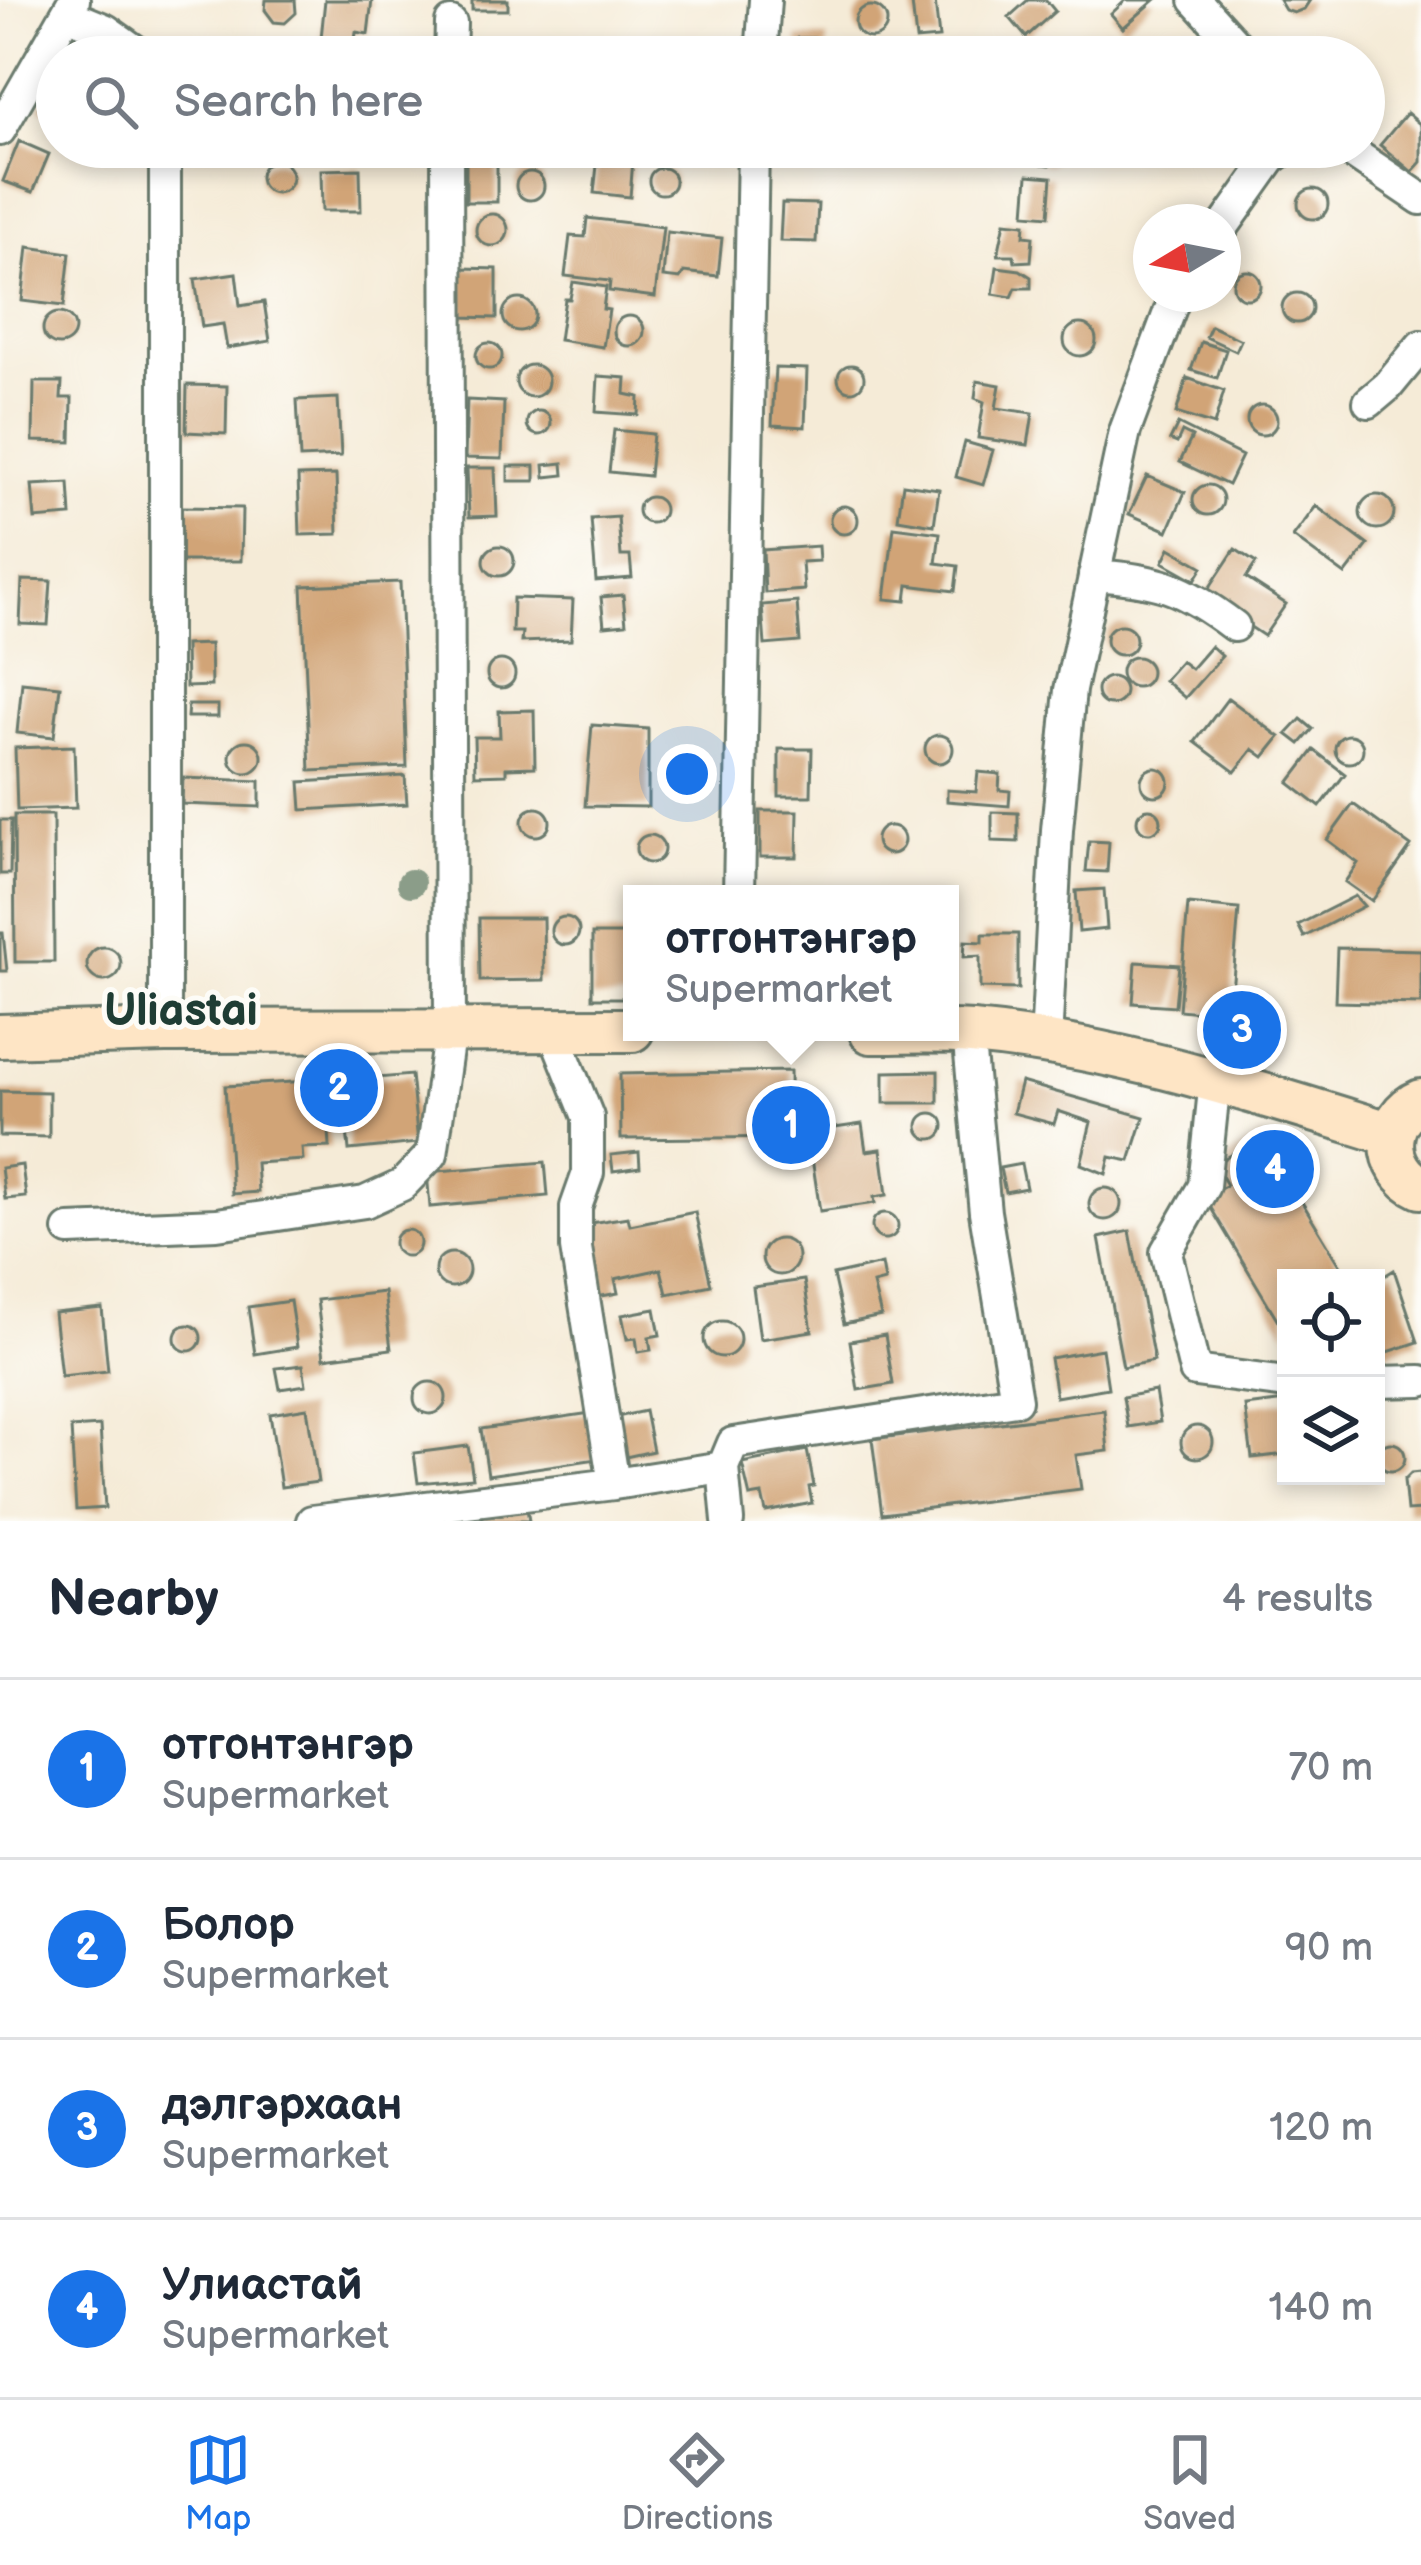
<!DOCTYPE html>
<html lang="en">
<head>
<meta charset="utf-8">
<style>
  body { margin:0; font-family:"Balsamiq Sans",sans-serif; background:#f6f6f7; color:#1f2937 }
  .controls { position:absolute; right:36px; bottom:36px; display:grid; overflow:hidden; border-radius:0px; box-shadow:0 6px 18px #0003 }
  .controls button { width:108px; height:108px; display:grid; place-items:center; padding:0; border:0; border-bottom:3px solid #e0e1e3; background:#fff; color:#1f2937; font:60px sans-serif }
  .compass { position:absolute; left:1133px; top:204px; width:108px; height:108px; border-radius:50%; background:#fff; box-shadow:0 6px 18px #0003; rotate:260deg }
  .you { position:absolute; left:687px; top:774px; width:42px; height:42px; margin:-30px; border:9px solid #fff; border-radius:50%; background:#1a73e8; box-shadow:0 0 0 18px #1a73e833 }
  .badge { display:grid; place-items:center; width:78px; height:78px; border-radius:50%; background:#1a73e8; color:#fff; font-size:39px; font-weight:700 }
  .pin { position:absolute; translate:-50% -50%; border:6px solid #fff; box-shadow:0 3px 12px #0006 }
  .popup { position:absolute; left:623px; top:885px; width:336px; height:156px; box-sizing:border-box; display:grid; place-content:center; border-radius:0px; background:#fff; filter:drop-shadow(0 3px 9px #0005); font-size:39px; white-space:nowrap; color:#747a83 }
  .popup b { font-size:45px; color:#1f2937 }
  .popup::after { content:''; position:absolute; left:50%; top:100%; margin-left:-24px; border:24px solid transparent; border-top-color:#fff }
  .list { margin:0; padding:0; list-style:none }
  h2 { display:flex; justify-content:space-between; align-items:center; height:156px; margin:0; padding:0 48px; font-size:51px }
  h2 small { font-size:39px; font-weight:400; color:#747a83 }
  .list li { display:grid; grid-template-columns:78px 1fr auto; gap:36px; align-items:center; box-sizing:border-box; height:180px; padding:0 48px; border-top:3px solid #e0e1e3 }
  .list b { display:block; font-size:45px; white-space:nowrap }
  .list p { margin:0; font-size:39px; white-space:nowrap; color:#747a83 }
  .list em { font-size:39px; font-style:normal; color:#747a83 }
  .icon { flex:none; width:66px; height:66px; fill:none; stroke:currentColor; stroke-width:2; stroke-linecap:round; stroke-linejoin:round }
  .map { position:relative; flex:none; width:1421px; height:1521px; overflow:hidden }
  .search { position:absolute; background:#fff; box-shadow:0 6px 18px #0003; left:36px; right:36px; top:36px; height:132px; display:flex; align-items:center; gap:30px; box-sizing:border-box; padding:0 42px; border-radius:66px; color:#747a83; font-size:45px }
  .sheet { height:876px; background:#fff }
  nav { display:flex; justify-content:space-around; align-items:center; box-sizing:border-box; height:168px; border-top:3px solid #e0e1e3; background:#fff; font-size:33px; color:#747a83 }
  nav a { display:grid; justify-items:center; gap:6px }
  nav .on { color:#1a73e8 }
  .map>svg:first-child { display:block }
</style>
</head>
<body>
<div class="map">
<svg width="1421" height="1521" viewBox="0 0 1421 1521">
  <rect width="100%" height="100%" fill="#fdfcf7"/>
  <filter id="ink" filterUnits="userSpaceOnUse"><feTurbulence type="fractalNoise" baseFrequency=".00833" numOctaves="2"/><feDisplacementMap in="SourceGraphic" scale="24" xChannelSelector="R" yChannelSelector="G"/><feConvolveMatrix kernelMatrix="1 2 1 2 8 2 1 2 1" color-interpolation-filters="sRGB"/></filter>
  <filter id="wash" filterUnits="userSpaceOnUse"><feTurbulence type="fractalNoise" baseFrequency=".004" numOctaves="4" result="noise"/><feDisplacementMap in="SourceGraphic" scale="48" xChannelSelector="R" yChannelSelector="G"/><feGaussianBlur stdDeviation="2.7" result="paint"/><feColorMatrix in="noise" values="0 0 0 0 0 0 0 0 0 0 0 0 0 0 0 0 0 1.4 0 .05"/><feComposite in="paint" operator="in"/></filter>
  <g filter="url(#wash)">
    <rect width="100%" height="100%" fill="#f5ebd7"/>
    <g id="blocks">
      <path fill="#d1a477" d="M266 0H295L296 13 285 23 274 22 265 10Z
        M325 0H372L368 34 356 32 353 57H319Z
        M472 0H508V10H472Z
        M1028 0H1046L1055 11 1026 37 1009 17Z
        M1126 0H1155L1123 28 1111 14Z
        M1279 0H1310L1304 9 1294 13 1285 10Z
        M935 1 939 38 916 40 912 3Z
        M855 22a16 16 0 1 1 32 0a16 16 0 1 1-32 0Z
        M798 38H827V57H798Z
        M570 43 571 57H469V45Z
        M73 45 95 57H66Z
        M57 74V116L39 107Z
        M1407 113 1421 125V162L1412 172 1380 145Z
        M19 141 49 154 33 192 3 181Z
        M599 147H634L630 197 594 193Z
        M770 147H816L817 159 770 160Z
        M1033 147H1060V156L1050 165 1042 164 1035 158Z
        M466 151H497V202H466Z
        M260 177a16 16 0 1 1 32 0a16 16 0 1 1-32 0Z
        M649 181a13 13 0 1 1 26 0a13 13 0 1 1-26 0Z
        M360 169 361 211H322L321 170Z
        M516 186a14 14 0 1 1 28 0a14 14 0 1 1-28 0Z
        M1028 175 1052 177 1049 216 1025 214Z
        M1298 204a15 15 0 1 1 30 0a15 15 0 1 1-30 0Z
        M782 203 818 204 816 242 780 241Z
        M476 230a16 16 0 1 1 32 0a16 16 0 1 1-32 0Z
        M587 218 663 227 655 297 609 291 610 281 565 276 570 236 585 237Z
        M1005 222 1025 224 1024 236 1033 237 1031 261 1015 262 1014 255H998Z
        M667 232 722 238 718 276 684 272 680 279 663 277Z
        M28 247 70 253 64 306 22 301Z
        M997 267 1020 270 1031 277V288H1016L1012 297 993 294Z
        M462 268 497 269V318L462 317Z
        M1233 285a14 14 0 1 1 28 0a14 14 0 1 1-28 0Z
        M236 273 240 306 264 302 270 341 227 348 223 324 202 327 195 279Z
        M573 282 606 287 603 309 609 310 603 347 559 340 565 299H570Z
        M1282 308a15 15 0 1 1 30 0a15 15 0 1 1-30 0Z
        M503 315a16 16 0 1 1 32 0a16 16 0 1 1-32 0Z
        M43 329a16 16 0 1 1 32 0a16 16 0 1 1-32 0Z
        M614 331a15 15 0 1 1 30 0a15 15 0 1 1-30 0Z
        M1064 340a16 16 0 1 1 32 0a16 16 0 1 1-32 0Z
        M1211 326 1241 340 1236 351 1206 337Z
        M1201 342 1226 350 1217 378 1191 370Z
        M476 356a13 13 0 1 1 26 0a13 13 0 1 1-26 0Z
        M516 381a16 16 0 1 1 32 0a16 16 0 1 1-32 0Z
        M838 378a13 13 0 1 1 26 0a13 13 0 1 1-26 0Z
        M775 368 807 369 805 427 772 425Z
        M598 376 626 378 625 394 639 397 638 415 596 412Z
        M1187 378 1224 391 1214 425 1176 413Z
        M977 381 1000 385 996 408 1033 413 1028 445 978 438 984 402 975 398Z
        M34 382H62L61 398H72L71 442 33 441Z
        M187 385 227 386 226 434 186 432Z
        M338 398 341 456 300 458 297 400Z
        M467 400 504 402 502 459 465 458Z
        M1247 420a15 15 0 1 1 30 0a15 15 0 1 1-30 0Z
        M527 423a12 12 0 1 1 24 0a12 12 0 1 1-24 0Z
        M1178 424 1242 456 1228 485 1180 462 1192 437 1182 432 1177 443 1170 440Z
        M614 430 653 434 649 476 609 472Z
        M965 442 993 450 983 485 956 477Z
        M563 463 564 475 545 477 544 465Z
        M508 466H535V481H508Z
        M467 468H495L497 516 469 517Z
        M336 475 338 534 300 535 298 476Z
        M1147 476 1185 492 1168 531 1129 514Z
        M69 483 71 516 35 519 32 485Z
        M903 484 939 489 934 525 898 519Z
        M1193 500a15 15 0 1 1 30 0a15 15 0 1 1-30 0Z
        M1360 512a17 17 0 1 1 34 0a17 17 0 1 1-34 0Z
        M638 510a13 13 0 1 1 26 0a13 13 0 1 1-26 0Z
        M830 520a14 14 0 1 1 28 0a14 14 0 1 1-28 0Z
        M1316 506 1368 545 1345 575 1293 537Z
        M181 507 242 508 241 561H180Z
        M618 517 621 556H630L632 578 596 581 591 519Z
        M894 527 940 533 936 563 958 566 955 591 908 585 906 601 885 599Z
        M484 561a15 15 0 1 1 30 0a15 15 0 1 1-30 0Z
        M818 546 819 561 802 562 804 590 765 593 763 550Z
        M1170 548 1203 567 1195 580 1163 562Z
        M1235 549 1256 563 1246 578 1286 604 1264 636 1204 596Z
        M22 580 51 581 48 625 20 624Z
        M400 582 407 767 310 771 302 586Z
        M623 595 626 624 604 626 601 597Z
        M513 598 573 600 571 640 521 642 522 632H512Z
        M797 602 800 642 765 645 762 605Z
        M1106 640a15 15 0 1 1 30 0a15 15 0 1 1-30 0Z
        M210 644 211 686 186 687 185 645Z
        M1211 646 1222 656 1185 698 1164 680 1181 661 1191 669Z
        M1121 672a15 15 0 1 1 30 0a15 15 0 1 1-30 0Z
        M487 674a14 14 0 1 1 28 0a14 14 0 1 1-28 0Z
        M1097 691a14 14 0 1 1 28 0a14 14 0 1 1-28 0Z
        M22 682 60 686 54 737 17 733Z
        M1228 698 1280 737 1264 757 1253 749 1235 772 1195 742Z
        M188 705H218V717H187Z
        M534 710 535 767 506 768V774L475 775 474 737H500L499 711Z
        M1301 719 1313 729 1300 744 1287 734Z
        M592 725 648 729V807L585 806Z
        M925 749a14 14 0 1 1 28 0a14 14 0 1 1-28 0Z
        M1335 749a14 14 0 1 1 28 0a14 14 0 1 1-28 0Z
        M230 757a16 16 0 1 1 32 0a16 16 0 1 1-32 0Z
        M74 746 76 808 17 810 15 748Z
        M779 749H812L811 796H779Z
        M1314 750 1345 774 1320 807 1289 783Z
        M1141 782a14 14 0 1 1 28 0a14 14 0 1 1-28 0Z
        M978 772 1000 774 999 790 1010 791 1009 806 947 801V790L976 792Z
        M405 776 407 804 302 810 300 782Z
        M183 778 260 781V807L182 804Z
        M1353 804 1411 846 1372 901 1345 882 1358 863 1327 840Z
        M522 822a14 14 0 1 1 28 0a14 14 0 1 1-28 0Z
        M1137 821a12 12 0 1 1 24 0a12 12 0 1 1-24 0Z
        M760 811H798L797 857H760Z
        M992 812 1018 813V842L992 841Z
        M14 815H53L54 962H15Z
        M0 820H11L10 874H0Z
        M876 840a14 14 0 1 1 28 0a14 14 0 1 1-28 0Z
        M636 849a14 14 0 1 1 28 0a14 14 0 1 1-28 0Z
        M1089 841 1109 842 1107 872 1086 871Z
        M1104 889 1107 929 1079 932 1076 891Z
        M1355 896 1364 906 1304 937 1298 925Z
        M1188 904 1239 909 1230 1015 1179 1010Z
        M551 931a14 14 0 1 1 28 0a14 14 0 1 1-28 0Z
        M479 918H543L544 980 480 981Z
        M0 933H3L7 971H0Z
        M592 934H632L631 998H592Z
        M983 934H1018V989L980 988V956L964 957 965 941 983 942Z
        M87 964a17 17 0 1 1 34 0a17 17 0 1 1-34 0Z
        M1337 948 1421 950V1004L1335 1002Z
        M1136 962 1179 965 1175 1006 1133 1003Z
        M790 1071 791 1137 621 1139 620 1074Z
        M938 1071V1103H884V1072Z
        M411 1075 418 1143 349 1150 342 1081Z
        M326 1080 330 1147 302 1148 303 1160 256 1163 258 1192 232 1194 225 1086Z
        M1021 1082 1144 1117 1130 1161 1110 1157 1106 1174 1081 1164 1091 1122 1058 1111 1054 1124 1013 1113Z
        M0 1091 49 1092V1137L0 1136Z
        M918 1126a13 13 0 1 1 26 0a13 13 0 1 1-26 0Z
        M862 1124 866 1151 881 1149 887 1195 874 1197 875 1203 820 1211 808 1132Z
        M1262 1136 1343 1270 1329 1278H1286V1334L1205 1198 1227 1185 1215 1164Z
        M639 1152 640 1167 613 1171 611 1155Z
        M545 1162 548 1196 430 1207 427 1172Z
        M1021 1164 1026 1188 1005 1192 1000 1168Z
        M22 1165 26 1197 5 1199 1 1168Z
        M1089 1204a16 16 0 1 1 32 0a16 16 0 1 1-32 0Z
        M695 1212 711 1285 667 1294 661 1269 615 1279 618 1293 591 1298 578 1225 628 1217 630 1225Z
        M872 1226a13 13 0 1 1 26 0a13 13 0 1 1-26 0Z
        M394 1243a13 13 0 1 1 26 0a13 13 0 1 1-26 0Z
        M1130 1231 1154 1361 1123 1367 1099 1238Z
        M762 1257a18 18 0 1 1 36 0a18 18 0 1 1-36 0Z
        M435 1270a17 17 0 1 1 34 0a17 17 0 1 1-34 0Z
        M882 1264 885 1281 873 1284 881 1316 844 1324 833 1275Z
        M1394 1270 1418 1342 1376 1356V1281Z
        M804 1280 812 1331 760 1339 753 1287Z
        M384 1292 391 1349 324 1358 317 1300Z
        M290 1301 297 1347 255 1354 248 1307Z
        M102 1308 108 1371 61 1376 54 1313Z
        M655 1309 660 1335 649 1337 651 1350 638 1352 636 1338 627 1339 622 1315Z
        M704 1339a18 18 0 1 1 36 0a18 18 0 1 1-36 0Z
        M175 1338a13 13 0 1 1 26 0a13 13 0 1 1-26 0Z
        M885 1335 893 1384 858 1390 850 1341Z
        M1102 1349 1108 1388 1056 1397 1050 1358Z
        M303 1365 306 1385 280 1389 276 1368Z
        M414 1398a16 16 0 1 1 32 0a16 16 0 1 1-32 0Z
        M1155 1391 1160 1422 1128 1427 1123 1397Z
        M1286 1401V1454L1252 1458 1245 1406Z
        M307 1408 318 1482 281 1487 270 1414Z
        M1104 1410 1108 1451 1076 1455 1081 1489 882 1514 872 1439Z
        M645 1411 653 1451 621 1458 612 1418Z
        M591 1413 597 1459 488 1475 481 1429Z
        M1181 1442a16 16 0 1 1 32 0a16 16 0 1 1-32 0Z
        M100 1426 105 1508 76 1510 71 1428Z
        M1377 1457a14 14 0 1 1 28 0a14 14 0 1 1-28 0Z
        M468 1446 473 1478 418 1483 414 1453Z
        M807 1450 814 1486 809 1487 812 1503 766 1512 762 1495 750 1497 742 1463Z
        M1421 1472V1510L1407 1511 1404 1480 1411 1473Z
        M527 1509 529 1521H483L482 1516Z"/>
    </g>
  </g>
  <g filter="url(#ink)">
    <use href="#blocks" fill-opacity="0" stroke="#6a7a6d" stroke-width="3"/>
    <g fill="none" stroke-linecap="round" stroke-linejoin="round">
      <defs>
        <path id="street" d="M1195 0 1247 57
          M67 14 106 30 144 57
          M450 57 451 23
          M761 57 765 0
          M0 130 74 0
          M165 147V1031
          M1344 147 1421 199
          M1223 227 1271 159 1287 147
          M1369 402 1388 386 1421 346
          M1094 575C1159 580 1181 586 1234 626
          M739 894 753 147
          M553 1030 588 1117V1173L576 1207V1248L614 1484
          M1046 1043 1057 830 1070 690 1125 431 1176 294
          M1215 1080 1204 1186 1166 1252 1195 1371 1286 1383
          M69 1230 217 1224 365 1202 402 1185 432 1154 450 1029 447 147
          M1376 1382 1421 1381
          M312 1521 614 1484 723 1467
          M728 1521 723 1467 733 1443 1016 1400 985 1212 968 1033"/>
        <path id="secondary" d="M871 1032C905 1032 939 1030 972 1033 1116 1046 1255 1092 1391 1134
          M0 1036 165 1031 632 1030
          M1421 1101C1382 1117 1383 1170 1421 1187"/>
      </defs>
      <use href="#street" stroke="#6a7a6d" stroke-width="36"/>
      <use href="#secondary" stroke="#6a7a6d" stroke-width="48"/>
      <use href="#street" stroke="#fff" stroke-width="30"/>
      <use href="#secondary" stroke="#fee5c5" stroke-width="42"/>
    </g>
    <circle fill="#8b9d89" cx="411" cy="883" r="14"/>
  </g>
  <g text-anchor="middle" stroke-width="10" stroke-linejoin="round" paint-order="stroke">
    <g font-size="45" font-weight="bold" fill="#1f3d34" stroke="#fdfcf7">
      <text x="181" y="1025">Uliastai</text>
    </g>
  </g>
</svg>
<div class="controls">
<button><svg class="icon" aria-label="locate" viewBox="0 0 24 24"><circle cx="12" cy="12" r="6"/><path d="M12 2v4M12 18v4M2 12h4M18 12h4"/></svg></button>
<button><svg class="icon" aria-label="layers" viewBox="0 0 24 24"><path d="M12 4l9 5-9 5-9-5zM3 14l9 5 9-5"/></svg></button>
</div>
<svg class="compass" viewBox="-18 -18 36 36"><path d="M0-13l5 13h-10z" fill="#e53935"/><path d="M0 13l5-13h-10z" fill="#747a83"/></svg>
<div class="you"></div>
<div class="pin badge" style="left:791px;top:1125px">1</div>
<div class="popup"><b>отгонтэнгэр</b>Supermarket</div>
<div class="pin badge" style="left:339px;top:1088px">2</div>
<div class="pin badge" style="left:1242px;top:1030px">3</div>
<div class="pin badge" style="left:1275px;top:1169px">4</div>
<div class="search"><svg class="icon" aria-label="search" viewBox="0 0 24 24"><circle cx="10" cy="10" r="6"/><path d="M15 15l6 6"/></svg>Search here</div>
</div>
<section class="sheet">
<h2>Nearby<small>4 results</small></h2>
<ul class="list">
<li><span class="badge">1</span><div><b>отгонтэнгэр</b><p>Supermarket</p></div><em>70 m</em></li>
<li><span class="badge">2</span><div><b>Болор</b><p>Supermarket</p></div><em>90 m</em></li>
<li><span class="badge">3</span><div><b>дэлгэрхаан</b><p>Supermarket</p></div><em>120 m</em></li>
<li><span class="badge">4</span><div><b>Улиастай</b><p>Supermarket</p></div><em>140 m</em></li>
</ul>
</section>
<nav>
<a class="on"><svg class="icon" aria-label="map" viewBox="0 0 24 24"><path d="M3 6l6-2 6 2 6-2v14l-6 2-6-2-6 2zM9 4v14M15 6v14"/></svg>Map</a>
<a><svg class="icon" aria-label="directions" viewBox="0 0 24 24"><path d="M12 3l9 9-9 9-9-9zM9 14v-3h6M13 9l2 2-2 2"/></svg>Directions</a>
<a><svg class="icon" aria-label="saved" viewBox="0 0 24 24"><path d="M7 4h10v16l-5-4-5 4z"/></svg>Saved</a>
</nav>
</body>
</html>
